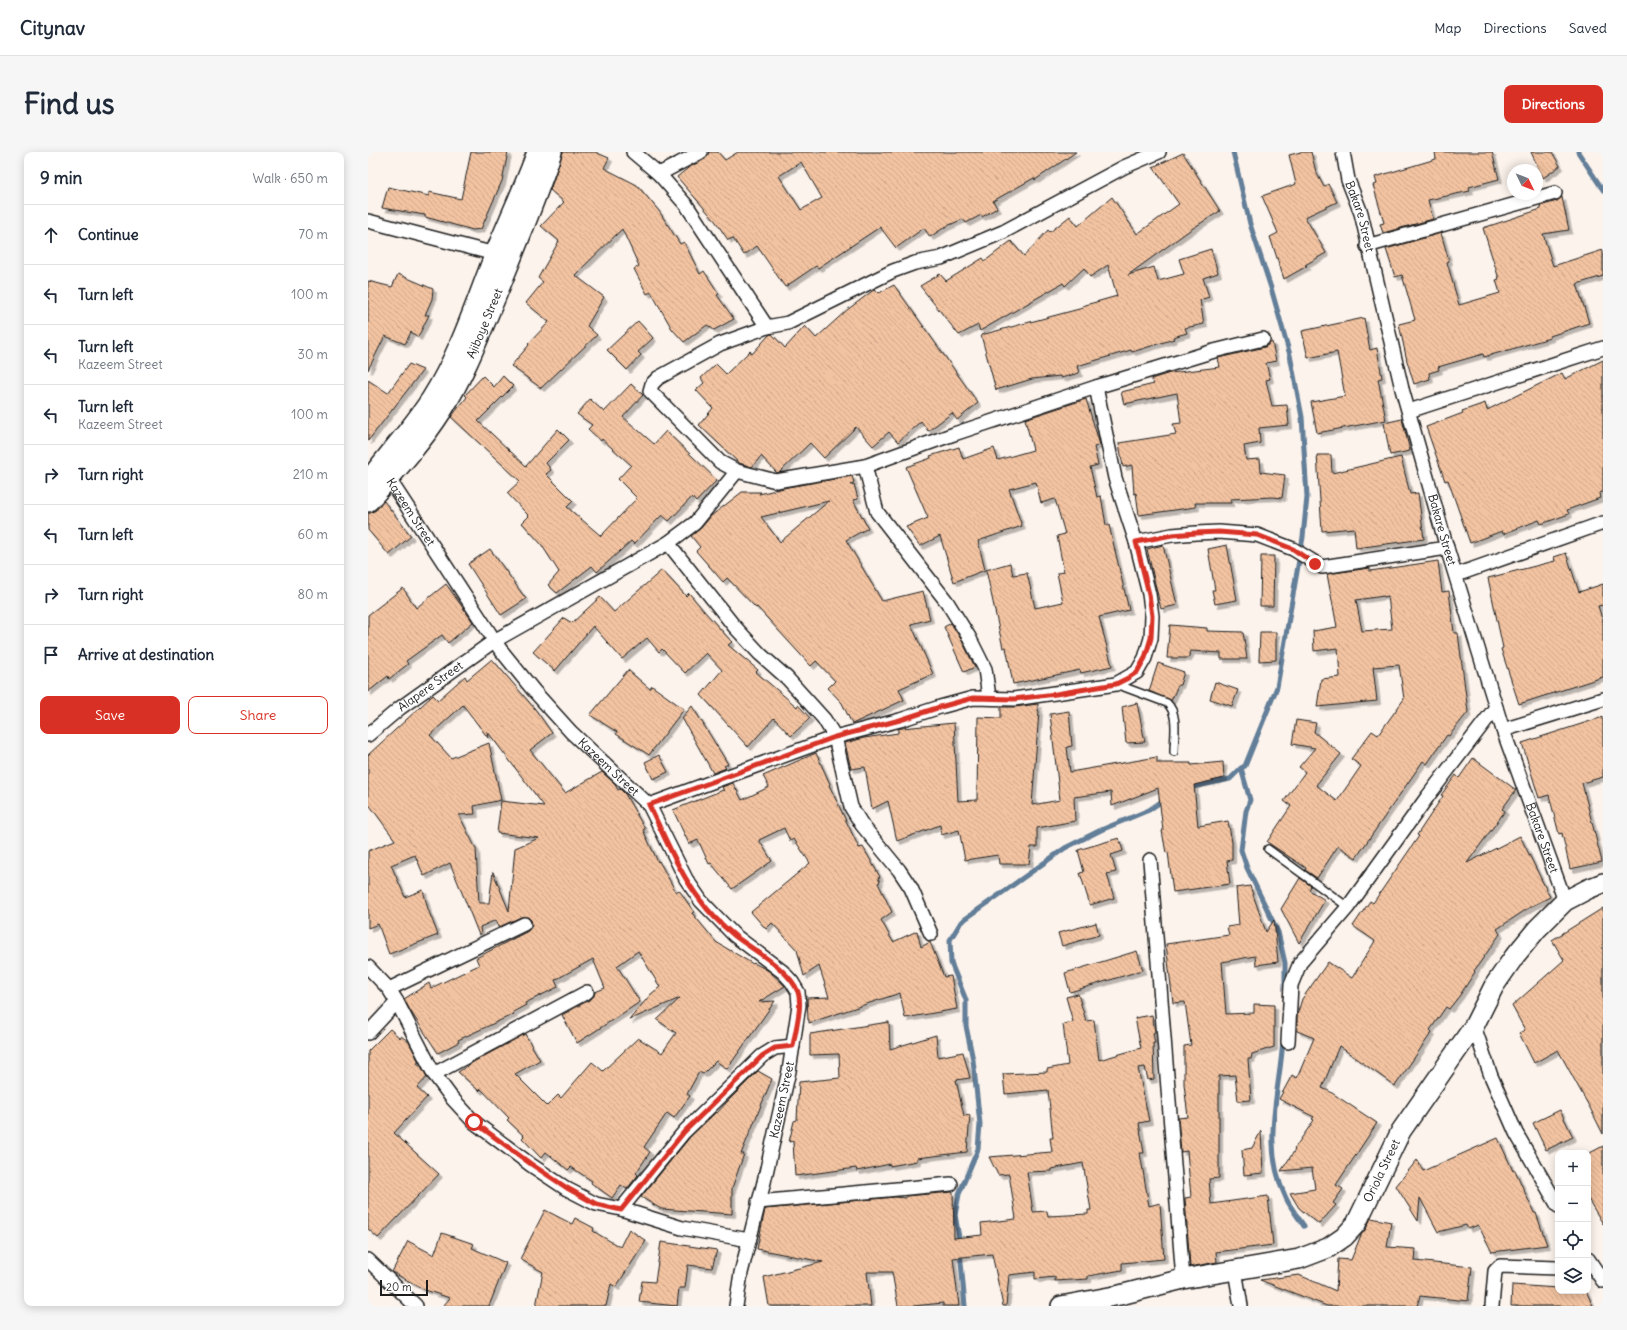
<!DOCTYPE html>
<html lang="en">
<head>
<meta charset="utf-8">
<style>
  body { margin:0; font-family:Delius,sans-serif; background:#f6f6f7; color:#1f2937 }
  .controls { position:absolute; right:12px; bottom:12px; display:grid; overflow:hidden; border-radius:8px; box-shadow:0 2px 10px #0003 }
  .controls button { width:36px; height:36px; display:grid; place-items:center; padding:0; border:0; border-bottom:1px solid #e0e1e3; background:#fff; color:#1f2937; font:20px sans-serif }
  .compass { position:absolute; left:1139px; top:12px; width:36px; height:36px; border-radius:50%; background:#fff; box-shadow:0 2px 10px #0003; rotate:133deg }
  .scale { position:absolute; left:12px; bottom:10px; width:48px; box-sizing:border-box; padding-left:4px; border:2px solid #1c1c1c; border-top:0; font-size:11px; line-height:14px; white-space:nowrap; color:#1c1c1c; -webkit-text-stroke:3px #fff; paint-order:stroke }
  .stop { position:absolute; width:12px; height:12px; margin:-9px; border:3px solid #d93025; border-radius:50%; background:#fff }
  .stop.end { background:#d93025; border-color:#fff; box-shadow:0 1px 4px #0008 }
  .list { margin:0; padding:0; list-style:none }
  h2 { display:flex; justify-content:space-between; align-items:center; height:52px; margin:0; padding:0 16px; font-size:17px }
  h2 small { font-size:13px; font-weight:400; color:#747a83 }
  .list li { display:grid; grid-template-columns:26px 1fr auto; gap:12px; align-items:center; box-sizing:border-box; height:60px; padding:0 16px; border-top:1px solid #e0e1e3 }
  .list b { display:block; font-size:15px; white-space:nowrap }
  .list p { margin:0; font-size:13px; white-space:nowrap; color:#747a83 }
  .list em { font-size:13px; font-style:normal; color:#747a83 }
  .actions { display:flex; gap:8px; padding:12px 16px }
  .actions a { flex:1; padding:9px 0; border:1px solid #d93025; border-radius:8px; text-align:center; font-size:14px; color:#d93025 }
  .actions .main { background:#d93025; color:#fff }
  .icon { flex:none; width:22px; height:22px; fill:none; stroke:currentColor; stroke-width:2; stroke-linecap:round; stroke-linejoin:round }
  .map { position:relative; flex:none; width:1235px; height:1154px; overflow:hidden; border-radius:8px }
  header { display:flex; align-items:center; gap:24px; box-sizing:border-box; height:56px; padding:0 20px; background:#fff; border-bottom:1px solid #e0e1e3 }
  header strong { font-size:19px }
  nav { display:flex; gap:22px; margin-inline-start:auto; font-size:14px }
  .intro { display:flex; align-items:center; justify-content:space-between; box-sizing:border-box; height:96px; padding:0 24px }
  h1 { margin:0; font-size:28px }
  .button { padding:10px 18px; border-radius:8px; background:#d93025; color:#fff; font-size:14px; font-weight:700 }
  main { display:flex; gap:24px; padding:0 24px }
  aside { flex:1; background:#fff; border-radius:8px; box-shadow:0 2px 10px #0003 }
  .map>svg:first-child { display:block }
</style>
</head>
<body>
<header>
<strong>Citynav</strong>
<nav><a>Map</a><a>Directions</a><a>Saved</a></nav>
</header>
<div class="intro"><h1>Find us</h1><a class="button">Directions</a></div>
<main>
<aside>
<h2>9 min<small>Walk · 650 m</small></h2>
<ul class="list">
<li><svg class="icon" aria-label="ahead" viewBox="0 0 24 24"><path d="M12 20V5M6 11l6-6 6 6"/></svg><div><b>Continue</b></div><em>70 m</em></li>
<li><svg class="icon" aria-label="left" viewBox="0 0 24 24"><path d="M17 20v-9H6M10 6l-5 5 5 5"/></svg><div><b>Turn left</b></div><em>100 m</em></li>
<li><svg class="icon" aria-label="left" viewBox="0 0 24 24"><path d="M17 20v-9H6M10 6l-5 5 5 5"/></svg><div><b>Turn left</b><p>Kazeem Street</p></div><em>30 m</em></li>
<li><svg class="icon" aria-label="left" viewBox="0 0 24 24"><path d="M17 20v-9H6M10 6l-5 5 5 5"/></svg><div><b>Turn left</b><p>Kazeem Street</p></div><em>100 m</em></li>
<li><svg class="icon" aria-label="right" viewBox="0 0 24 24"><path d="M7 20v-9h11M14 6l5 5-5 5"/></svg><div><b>Turn right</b></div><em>210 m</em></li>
<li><svg class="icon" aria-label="left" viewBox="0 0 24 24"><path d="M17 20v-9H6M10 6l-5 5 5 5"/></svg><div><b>Turn left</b></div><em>60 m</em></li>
<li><svg class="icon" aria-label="right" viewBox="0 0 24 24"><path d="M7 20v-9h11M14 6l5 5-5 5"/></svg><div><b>Turn right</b></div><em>80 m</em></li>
<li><svg class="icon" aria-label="arrive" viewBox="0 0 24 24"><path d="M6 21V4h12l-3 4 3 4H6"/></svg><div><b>Arrive at destination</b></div></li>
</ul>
<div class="actions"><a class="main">Save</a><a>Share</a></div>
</aside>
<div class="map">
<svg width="1235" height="1154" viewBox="0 0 1235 1154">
  <defs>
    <pattern id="building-back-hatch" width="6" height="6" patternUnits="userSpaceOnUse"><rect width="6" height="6" fill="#f2c3a1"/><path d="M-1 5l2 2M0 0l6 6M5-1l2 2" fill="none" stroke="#cfa78a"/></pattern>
    <filter id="shadow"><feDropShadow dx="3.5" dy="3.5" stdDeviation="0" flood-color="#0004"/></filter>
  </defs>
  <rect width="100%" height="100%" fill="#fcf3ec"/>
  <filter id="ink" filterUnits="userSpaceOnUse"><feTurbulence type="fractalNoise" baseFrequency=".025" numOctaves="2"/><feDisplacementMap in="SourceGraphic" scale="8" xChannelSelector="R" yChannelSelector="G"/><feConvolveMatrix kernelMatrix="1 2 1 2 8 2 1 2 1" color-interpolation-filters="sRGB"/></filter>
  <g filter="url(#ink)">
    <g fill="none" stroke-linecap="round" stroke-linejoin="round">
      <path stroke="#627e98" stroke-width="5" d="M865 0 882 72 903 136 922 203 934 265 939 345 935 385 909 535 877 614 873 616 882 648 878 659 873 698 879 716 910 780 917 811V837
        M1210 0 1235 38
        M820 636 862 627 873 616
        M915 887C912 941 892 993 918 1046 922 1055 930 1065 936 1074
        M592 1091 587 1063 591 1042 610 997 612 972 605 908 598 874V848L583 811 582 788 593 770 697 696 733 678 781 658 797 647
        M592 1099 597 1154"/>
    </g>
    <path fill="url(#building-back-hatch)" stroke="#1c1c1c" fill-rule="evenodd" filter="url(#shadow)" d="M103 0H140L134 29 113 77 105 78 57 65V63L14 56 20 35 61 44V40L93 47Z
      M195 0H227L241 6 236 16 269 33 291 59 312 92 316 90 332 122 336 119 351 142 349 143 366 167 346 178 339 173 316 190 304 177 283 140 279 142 266 117 271 114 254 77 207 123 236 145 219 174 229 183 173 236 143 214 161 193 160 192 181 170 158 151 175 130 170 126 191 89 173 74 196 50 182 38Z
      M341 0H350L357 8 370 0H708L667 28 666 26 625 49 629 56 614 65 613 63 598 71 595 67 577 75 562 85 556 76 528 96 512 75 450 116 448 114 417 135 389 94 376 103 365 86 360 88 348 70 309 25 320 16 337 7ZM433 10 454 46 433 58 411 24Z
      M933 0H943L948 20 956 35 960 32 969 50 937 65 958 101 937 113 939 114 916 127 902 85 910 81 894 44 928 32 921 3Z
      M1067 0H1124L1131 27 1101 35 1102 39 1060 48 1065 67 1015 81 1012 72 1016 71 1005 33 1009 32 1007 25 1068 7Z
      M1163 0H1184L1192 14 1175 26Z
      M815 1 852 59 822 78 760 123 786 115 790 129 816 122 811 107 843 97 850 121 835 126 841 145 832 148 836 172 817 176 819 181 805 185 806 187 764 200 763 198 709 214 711 221 693 226 692 224 664 227 628 238 613 183 715 156 714 154 749 144 740 113 722 125 716 116 697 134 695 131 612 179 610 173 591 183 552 134 572 122 578 129 615 106 617 109 643 89 656 104 680 78 682 80 702 64 710 74 744 45 769 82 811 52 785 15Z
      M1194 45 1201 78 1175 82 1185 114 1235 98V124L1209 132 1221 171 1182 184V186L1116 205 1115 202 1070 215 1071 218 1061 221 1062 227 1046 232 1039 209 1031 172 1047 168 1034 123 1027 125 1018 97 1073 81 1081 109 1079 110 1091 153 1132 141 1128 128 1131 127 1115 76 1173 57 1172 54 1189 49Z
      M30 122 65 137 64 147 57 163H61L50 185 43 180 37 192 17 184 0 218V129L24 135Z
      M526 133 610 251 589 268 584 261 560 279 553 269 530 290 521 280 505 294 488 275 456 306 442 291 412 320 409 321 393 304 384 315 371 311 331 273 345 256 328 238 336 231 333 226 348 212 358 222 382 199 384 202 401 183 404 182 417 196 437 174 448 186 479 158 507 137 511 141Z
      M996 166 1002 198 1009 196 1014 226 1010 227 1018 268 949 281 943 250 977 244 969 200 940 206 934 179Z
      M270 169 285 186 270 200 273 203 259 218 239 198Z
      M902 190H904L908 209 898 211 902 227 898 228 904 254 919 253 921 273 891 276 892 291 876 294 878 308 892 307 893 320 917 323 914 346 905 345 862 347 863 351H827L828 355 771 363 768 341 766 342 764 313 755 315 751 291 808 282 805 272 813 271 809 241 756 252 753 240 786 232 783 227 802 221 852 215 850 206 897 195Z
      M1235 208V340L1231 341 1232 346 1199 358 1201 362 1173 372 1171 368 1135 382 1134 379 1102 391 1080 328 1077 329 1058 275 1095 261 1094 259 1117 251 1119 258 1194 221 1197 227Z
      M41 212 55 218 0 289V228L20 241Z
      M115 224 126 235 135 224 145 234 110 269 158 314 190 277 201 288 178 311 183 318 178 322 205 349 199 355 233 384 269 346 250 327 263 313 234 287 233 289 220 277 224 273 209 262 222 247 236 260 263 232 275 243 255 265 286 292 298 279 349 328 328 350 324 345 301 369 294 363 266 392 263 389 229 420 224 414 189 441 180 433 191 420 173 392 154 371 161 364 139 341 152 329 83 265 99 245 97 243Z
      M718 247 732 293 726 295 730 313 722 315 729 345 733 344 738 373H741L761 458 731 465 744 514 713 521 712 518 645 532 638 495 635 496 618 418 642 411 645 423 659 421 667 456 695 450 689 421 696 420 689 384 697 382 687 347 673 351 668 330 641 337 654 374 610 389 617 418 586 430 572 384 552 394 538 375 560 366 538 315 563 306 562 304 591 295 595 307 626 296 630 308 665 298 657 267Z
      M1034 267 1042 299 1022 303 1016 271Z
      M949 303H963L964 321 1033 305 1042 342 1050 341 1056 387 988 396 986 376 954 379Z
      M484 324 486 330 482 333 486 332 490 347 485 348 500 376 478 388 514 449 555 439 562 467 543 472 565 522 531 537 536 548 484 572 474 551 460 536 467 529 448 509 443 514 389 455 388 456 359 426 355 430 328 399 332 395 323 384 333 376 343 364 374 340H393L391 342 420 335ZM461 349 412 390 393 365Z
      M16 349 43 384 21 403 0 378V362L8 358Z
      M795 393 809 453 793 457 779 397Z
      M859 393 869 448 847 452 844 438H847L840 397Z
      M122 397 158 447 133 463 100 412Z
      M1198 401 1211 440 1235 432V453L1230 454 1235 470V525L1151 552 1133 497 1135 496 1120 426 1187 409 1186 405Z
      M893 404H906L905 454H892Z
      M1070 409 1074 440 1081 439 1086 481H1090L1100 560 1081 584 1079 583 1059 612 1055 609 988 706 970 694 949 726 937 718 938 716 899 690 923 654 916 649 937 620 931 615 947 596 924 592 928 568 948 571 946 580 973 602 948 633 969 649 993 614 983 607 1004 579 1010 583 1036 547 1031 513 1005 515 1009 549 949 555 953 527 972 525 970 496 946 499 945 479 969 475 959 422 1002 416V419ZM1016 444V445L1020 444 1024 477 994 479 988 448Z
      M294 418 318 444 321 441 336 459 364 490 360 493 390 518 388 520 429 555 430 553 442 566 423 584 406 566 380 595 333 543 354 518 338 501 317 521 294 497 291 500 279 486 254 507 225 474 187 519 165 500 196 466 204 471 232 445 246 460Z
      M78 432 105 470 80 491 74 483 38 509 40 512 21 527 20 524 0 540V463L35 436 48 456Z
      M583 471 594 489 607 515 596 520 576 475Z
      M802 473 839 476V479L875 480 879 507H853V501L823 499 820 506H799Z
      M892 480H908V508L891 509Z
      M124 507 167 557 184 581 162 598 197 641 234 620 246 631 250 638 252 637 257 642 277 677 275 678 290 710 291 709 308 740 311 738 326 760 324 761 348 790 385 812 386 811 401 819 417 834 391 850 407 849 359 917 348 909 335 922 331 920 319 942 322 944 306 966 299 961 276 995 282 1000 268 1021 270 1023 259 1037 253 1033 244 1046 223 1031 224 1029 203 1015 200 1018 178 1000 173 1006 154 986 156 984 139 968 141 966 113 937 111 939 90 920 107 909 157 882 172 908 147 922 179 954 190 943 193 946 224 910 235 919 270 886 294 901 308 881 289 868 312 846 261 868 283 842 292 835 270 799 249 814 272 850 209 891 194 863 223 847 226 844 227 840 237 836 225 807 187 828 190 835 157 851 158 853 145 860 146 862 90 888 91 890 70 901 43 860 36 847 61 831 63 836 111 813 108 806 160 779 164 773 163 768 160 765H153L131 775 128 768 112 775 113 782 111 783 82 711 56 724 47 703 23 713 37 745 55 738 60 757 70 783 21 802 10 772 0 776V699L27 688 0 651V603L65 543 70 548 97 524 99 528ZM95 553 120 586 119 579 176 654 133 649 129 681 171 686 147 696 141 759 125 720 121 751H111L108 697 91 663 107 662 106 654 133 648 121 591 83 606 62 583Z
      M790 511 816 520 812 533H810L803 549 781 539Z
      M260 518 282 537 284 534 316 557 281 603 248 582 249 580 222 563Z
      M847 530 870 538 864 554 842 547Z
      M769 551 777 590 758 591 754 555Z
      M670 552V559H671L664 653 692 648 682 562 701 559 704 594 699 595 702 620 789 605V611H823V613L855 610 856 626 826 633 830 674 860 669 864 690V708L859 709 862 732 805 740 800 700 798 701 794 679H795L790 636 744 654 743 640 706 645 707 669 669 676V695H663L661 712H631L630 703 597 708 591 678 573 683 572 673 529 689 520 649 504 657 497 615 483 617 477 591 496 586 530 581V577L534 576 586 571 590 649 609 648 610 565 633 566V555H647Z
      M324 554 360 612 356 614 358 616 345 621 314 566Z
      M1235 565V625L1214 631 1234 710 1202 717 1194 681 1191 682 1181 643 1171 646 1154 591Z
      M448 601 462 632 461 633 491 696 495 695 512 725 510 726 512 730 510 731 524 760 513 768 525 790 549 779 553 795 562 790 576 825 583 824 589 857 537 866 532 841 441 871V868H440L439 846 461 845 451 814 436 824 429 798 404 771 398 777 383 760 442 711 426 687 422 689 416 676 391 688 404 709 364 737 343 711 341 712 330 688 321 692 305 658 355 638 356 639 354 635 365 631 374 648 401 635 395 624Z
      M291 603 300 620 285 627 277 610Z
      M1105 606 1148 638 1134 657 1137 659 1099 711 1152 684 1182 745 1162 755 1129 777 1132 782 1106 819 1107 820 1092 843 1081 857 1078 855 1062 878 1064 880 1027 934 971 894 954 936 961 939 1009 971 968 1033 975 1037 965 1051 968 1053 951 1072 931 1056 922 1041 947 1037 944 1016 913 1019 927 998 926 997 946 968 944 967 946 965 911 947 924 923 929 926 946 886 929 879V863L934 847 960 810 984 826 1007 789 985 774 1002 749 1005 751 1051 684 1049 683 1075 644 1073 643 1088 623 1091 626Z
      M751 686 755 699 743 703 748 720 739 722 746 746 722 753 712 721 716 720 710 698Z
      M932 726 943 734 941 738 957 748 931 791 913 757Z
      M882 734 898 780 906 768 910 810 888 813 887 804 854 810 858 862 886 861V852L906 853V895L884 902 883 907H880L883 948 870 949 867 923 851 924V1026L841 1027 843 1052 900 1044 905 1093 848 1100 849 1110 822 1115 817 1046 823 1045 819 999 813 1000 810 966 820 965 816 932V894L823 893 817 850 805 851 798 792 861 783 859 775 871 773 868 736Z
      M1235 756V982L1222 956 1190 898 1166 911 1151 881 1157 878 1144 854 1196 808 1184 788Z
      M728 771 731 783 694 794 690 781Z
      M769 799 775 818 702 840 697 821Z
      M710 842 718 869 726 868 731 908 773 896 767 866 784 863 787 880 785 881 787 891H785L786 927 780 928 777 915 770 916 781 969 771 971 776 1001H772L781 1054 792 1051 796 1107 754 1111V1118L720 1124V1127L687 1129V1125L667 1127V1120L641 1123 638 1154H635L624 1102 585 1106 591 1154H575V1151L545 1154H530L524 1120H499L503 1154H401L396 1125 455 1110 389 1097 397 1057 527 1045 538 1046V1044L585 1040 586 1086 614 1083 613 1071 648 1067 641 1022 630 1023 621 1005 684 1000 682 986H685L680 938 637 942 635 922 679 920V917L700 913 695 872 705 870 698 845ZM715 1011 723 1058H720V1062L680 1064 679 1059 665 1060 659 1020 683 1019V1017Z
      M521 870 522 897 568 883 570 905 595 900 602 926 588 928 596 964 602 963 599 1000 549 1006V1009L522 1014V1012L489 1019 488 1016 427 1024 425 989 421 990 426 969 429 968 431 930 472 926 471 902 442 903V882Z
      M22 877 32 886 33 884 41 890 51 910 49 911 53 914 59 925 49 936 59 945 26 981 71 1022 10 1086 0 1077V899Z
      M390 919 404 927 373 1002H376L364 1036V1062L293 1057 273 1045 322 985 348 960 349 961 358 951Z
      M1192 958 1205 985 1178 998 1165 971Z
      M893 979 895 1021 876 1023 874 998 884 996Z
      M1130 986 1145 1019 1147 1018 1166 1061H1168L1179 1093 1124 1100 1110 1073 1100 1077 1098 1073 1070 1080 1052 1046 1050 1069 1028 1034 1049 1008 1055 1019Z
      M1235 994V1072L1220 1047V1002Z
      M177 1058 204 1072 207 1066 226 1076 225 1079 252 1095 261 1077 278 1089 248 1135 243 1132 238 1154H168L175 1120 152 1107Z
      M1003 1066 1023 1070 1019 1095 1048 1097 1047 1109 1104 1115 1100 1149 1052 1144 1049 1154H959L892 1128 931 1123 968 1139 970 1107 983 1108 993 1083 998 1077Z
      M74 1081 106 1092 104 1096 138 1111 121 1154H75L82 1146 57 1138 24 1120 40 1089 66 1103Z
      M293 1090 349 1098 344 1116 320 1113 317 1136H311L309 1154 271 1150 274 1129 287 1130Z
      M1144 1133 1190 1136V1139H1218L1225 1154H1143Z"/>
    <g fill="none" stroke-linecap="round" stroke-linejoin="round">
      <defs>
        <path id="lane" d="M748 532 799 551C811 562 806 585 806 600
          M900 697 980 755"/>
        <g id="street">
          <path d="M265 0 291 22 319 54 399 175"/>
          <path d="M791 0 756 15 635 80 573 106 547 111 525 119 420 171 399 175 352 192 290 226 284 232 282 239 352 310 369 319 408 329 497 314 586 282 728 235 846 199 895 187"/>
          <path id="s1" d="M975 0 980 28 993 61 1034 237 1079 396 1135 578 1197 749"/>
          <path d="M291 22 333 0"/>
          <path d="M0 69 127 102"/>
          <path d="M999 94 1187 41"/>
          <path d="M1041 259 1235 196"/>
          <path d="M497 314 509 360 579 450 601 485 617 517 621 545"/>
          <path id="s2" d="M15 321 21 327 132 497 166 539 203 580 281 653 318 727 333 749 366 783 415 820 424 830 430 840 431 853 421 919 396 1030 373 1121 368 1154"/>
          <path d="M768 390 804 383 828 381 851 380 889 383 925 397 954 415 1079 396"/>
          <path d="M300 391 366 474 392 502 419 526 456 567 467 585 483 655 494 673 531 718 543 736 563 782"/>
          <path d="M1088 423 1235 371"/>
          <path d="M1135 578 1235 547"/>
          <path id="s3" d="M0 583 32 556 126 489 300 391 327 371 369 319"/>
          <path d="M281 653 467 585 532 568 572 555 605 546 646 547 748 532 769 520 777 506 783 486 784 464 781 442 768 390 747 326 728 235"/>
          <path d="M782 708 815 1127"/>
          <path d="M0 815 21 837 29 850 66 922 83 945 106 970 163 1013 199 1037 228 1052 253 1057 314 1076 381 1088"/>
          <path d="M21 837 156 772"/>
          <path d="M1106 874 1123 924 1148 981 1190 1054"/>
          <path d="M0 881 29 850"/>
          <path d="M920 890 923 833 932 811 980 755 1060 644 1128 555"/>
          <path d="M66 922 219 840"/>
          <path d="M390 1050 583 1032"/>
          <path d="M253 1057 316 980 394 904 407 896 425 894"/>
          <path d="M1220 1107 1235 1129"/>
          <path d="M0 1108 48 1154"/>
          <path d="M867 1118 873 1154"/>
          <path d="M1124 1154 1127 1119 1132 1114 1190 1116"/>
        </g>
        <g id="secondary">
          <path d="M0 329C21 301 44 276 63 247 91 203 107 152 126 104 140 69 156 36 169 0"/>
          <path id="s4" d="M0 350C26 321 53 292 74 259 96 224 111 185 127 147 147 98 167 50 184 0"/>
          <path id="s5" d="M693 1154 752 1143 815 1127 931 1107 960 1096 976 1085 988 1072 1033 979 1106 874 1126 834 1146 805 1169 777 1197 749 1220 737 1235 731"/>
        </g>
      </defs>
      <use href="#lane" stroke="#1c1c1c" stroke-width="10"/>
      <use href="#street" stroke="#1c1c1c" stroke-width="16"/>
      <use href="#secondary" stroke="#1c1c1c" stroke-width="22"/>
      <use href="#lane" stroke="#fff" stroke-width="7"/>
      <use href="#street" stroke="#fff" stroke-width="13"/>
      <use href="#secondary" stroke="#fff" stroke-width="19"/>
    </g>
  </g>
  <g fill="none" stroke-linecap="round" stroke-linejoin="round" filter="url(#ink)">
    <path stroke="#d93025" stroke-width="5" d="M106 970 163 1012 199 1036 228 1052 253 1058 316 980 394 904 407 896 425 894C427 879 435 854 430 840 421 817 385 798 367 784 355 774 342 762 333 749 311 721 297 685 281 653L467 585 532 568 572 555 605 546 646 547 688 542 748 532 760 526 769 520 777 506 783 486 784 464 781 442 768 390 804 383 828 381 851 380 889 383 925 397 947 412"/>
  </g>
  <g text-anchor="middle" stroke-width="3" stroke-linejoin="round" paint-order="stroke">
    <g font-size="12" fill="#1c1c1c" stroke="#fff">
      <text dy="4" stroke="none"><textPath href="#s1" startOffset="67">Bakare Street</textPath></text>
      <text dy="4" stroke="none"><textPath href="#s4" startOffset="215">Ajiboye Street</textPath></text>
      <text dy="4" stroke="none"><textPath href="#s2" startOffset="48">Kazeem Street</textPath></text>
      <text dy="4" stroke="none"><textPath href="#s1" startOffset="391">Bakare Street</textPath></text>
      <text dy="4" stroke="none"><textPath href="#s3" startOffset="79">Alapere Street</textPath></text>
      <text dy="4" stroke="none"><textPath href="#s2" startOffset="372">Kazeem Street</textPath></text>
      <text dy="4" stroke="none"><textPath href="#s1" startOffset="715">Bakare Street</textPath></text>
      <text transform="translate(414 948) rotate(-78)" y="4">Kazeem Street</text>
      <text dy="4" stroke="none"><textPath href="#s5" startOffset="370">Oriola Street</textPath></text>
    </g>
  </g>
</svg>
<div class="controls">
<button>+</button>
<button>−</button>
<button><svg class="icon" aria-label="locate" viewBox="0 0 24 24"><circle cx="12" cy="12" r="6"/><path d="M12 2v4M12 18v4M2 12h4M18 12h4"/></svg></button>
<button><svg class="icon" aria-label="layers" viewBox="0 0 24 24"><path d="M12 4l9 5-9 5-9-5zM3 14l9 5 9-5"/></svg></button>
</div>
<svg class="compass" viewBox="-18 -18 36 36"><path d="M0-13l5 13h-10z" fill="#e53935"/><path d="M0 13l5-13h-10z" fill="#747a83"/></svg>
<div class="scale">20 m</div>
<div class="stop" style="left:106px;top:970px"></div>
<div class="stop end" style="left:947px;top:412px"></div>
</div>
</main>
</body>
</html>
